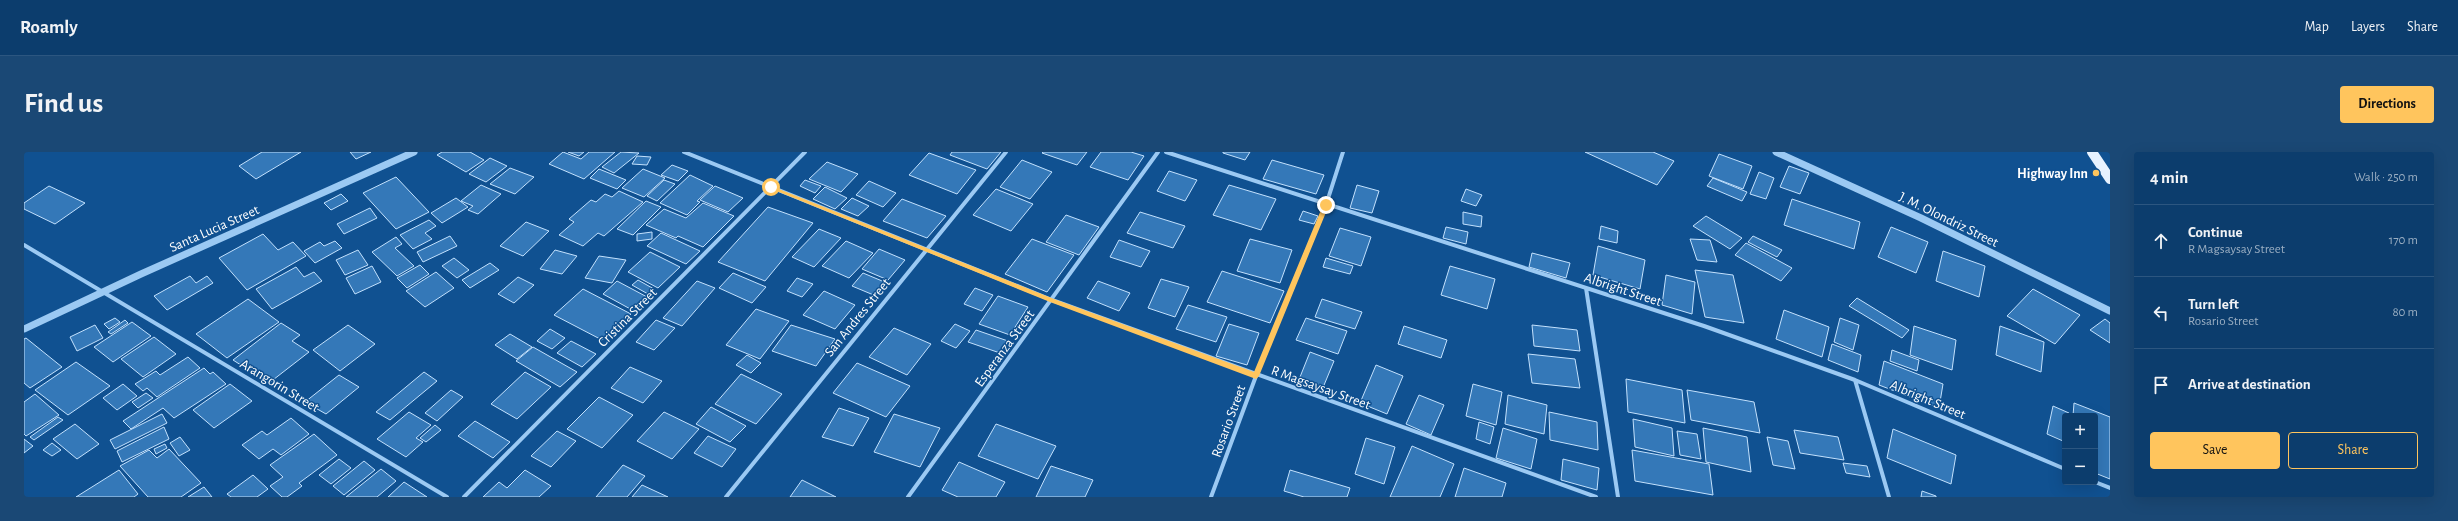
<!DOCTYPE html>
<html lang="en">
<head>
<meta charset="utf-8">
<style>
  body { margin:0; font-family:"Alegreya Sans",sans-serif; background:#1a4875; color:#f1f3f6 }
  .controls { position:absolute; right:12px; bottom:12px; display:grid; overflow:hidden; border-radius:4px; box-shadow:0 4px 16px #0002 }
  .controls button { width:36px; height:36px; display:grid; place-items:center; padding:0; border:0; border-bottom:1px solid #2c5680; background:#0c3d6d; color:#f1f3f6; font:20px sans-serif }
  .stop { position:absolute; width:12px; height:12px; margin:-9px; border:3px solid #ffc55d; border-radius:50%; background:#fff }
  .stop.end { background:#ffc55d; border-color:#fff; box-shadow:0 1px 4px #0008 }
  .list { margin:0; padding:0; list-style:none }
  h2 { display:flex; justify-content:space-between; align-items:center; height:52px; margin:0; padding:0 16px; font-size:17px }
  h2 small { font-size:13px; font-weight:400; color:#9aaec2 }
  .list li { display:grid; grid-template-columns:26px 1fr auto; gap:12px; align-items:center; box-sizing:border-box; height:72px; padding:0 16px; border-top:1px solid #2c5680 }
  .list b { display:block; font-size:15px; white-space:nowrap }
  .list p { margin:0; font-size:13px; white-space:nowrap; color:#9aaec2 }
  .list em { font-size:13px; font-style:normal; color:#9aaec2 }
  .actions { display:flex; gap:8px; padding:12px 16px }
  .actions a { flex:1; padding:9px 0; border:1px solid #ffc55d; border-radius:4px; text-align:center; font-size:14px; color:#ffc55d }
  .actions .main { background:#ffc55d; color:#111 }
  .icon { flex:none; width:22px; height:22px; fill:none; stroke:currentColor; stroke-width:2; stroke-linecap:round; stroke-linejoin:round }
  .map { position:relative; flex:none; width:2086px; height:345px; overflow:hidden; border-radius:4px }
  header { display:flex; align-items:center; gap:24px; box-sizing:border-box; height:56px; padding:0 20px; background:#0c3d6d; border-bottom:1px solid #2c5680 }
  header strong { font-size:19px }
  nav { display:flex; gap:22px; margin-inline-start:auto; font-size:14px }
  .intro { display:flex; align-items:center; justify-content:space-between; box-sizing:border-box; height:96px; padding:0 24px }
  h1 { margin:0; font-size:28px }
  .button { padding:10px 18px; border-radius:4px; background:#ffc55d; color:#111; font-size:14px; font-weight:700 }
  main { display:flex; gap:24px; padding:0 24px }
  aside { flex:1; background:#0c3d6d; border-radius:4px; box-shadow:0 4px 16px #0002 }
  .map>svg:first-child { display:block }
</style>
</head>
<body>
<header>
<strong>Roamly</strong>
<nav><a>Map</a><a>Layers</a><a>Share</a></nav>
</header>
<div class="intro"><h1>Find us</h1><a class="button">Directions</a></div>
<main>
<div class="map">
<svg width="2086" height="345" viewBox="0 0 2086 345">
  <rect width="100%" height="100%" fill="#105191"/>
  <path fill="#3478b8" stroke="#c3e1fd" d="M238 0H277L232 27 215 14Z
    M326 0H347L332 7Z
    M418 0H446L460 8 442 20 413 3Z
    M539 0 557 7 565 0H591L560 27 525 12Z
    M544 0H560L555 4Z
    M597 0 615 1 590 21 578 15Z
    M928 0H977L963 17 926 3Z
    M1063 0 1053 13 1018 1 1019 0Z
    M1077 0H1107L1120 4 1104 28 1066 15Z
    M1226 0 1221 8 1199 1V0Z
    M1561 0H1629L1650 9 1633 33Z
    M905 1 952 18 933 42 885 23Z
    M1695 2 1728 14 1719 37 1685 24Z
    M613 4 627 5 623 13 608 12Z
    M466 6 483 14 462 30 445 22Z
    M998 8 1028 20 1006 47 976 35Z
    M1248 8 1300 23 1292 42 1239 27Z
    M803 10 834 22 817 40 785 27Z
    M648 13 664 19 654 29 637 23Z
    M1765 14 1785 21 1776 42 1756 35Z
    M486 16 510 25 491 42 466 32Z
    M575 17 602 28 593 37 566 26Z
    M619 17 641 26 620 45 598 36Z
    M1145 19 1173 28 1161 49 1133 39Z
    M1735 20 1750 26 1742 47 1726 42Z
    M666 23 689 34 673 49 676 50 663 63 636 51Z
    M372 25 405 60 372 77 339 41Z
    M1689 26 1723 40 1718 49 1683 34Z
    M640 28 651 32 633 49 623 44Z
    M781 28 797 34 791 41 776 34Z
    M845 29 872 41 859 55 832 43Z
    M457 33 477 42 454 62 444 58 449 54 437 49Z
    M1205 33 1252 47 1237 78 1189 63Z
    M1333 33 1355 39 1348 61 1326 56Z
    M25 34 61 51 31 72 0 57V51Z
    M691 34 719 46 704 60 676 48Z
    M801 35 823 46 811 57 789 47Z
    M972 37 1009 52 987 79 949 63Z
    M1442 37 1458 43 1452 54 1437 49Z
    M595 39 619 50 580 84 574 81 559 94 535 83 550 70 545 67 567 48 572 50 581 42 588 45Z
    M317 42 324 49 307 58 300 51Z
    M432 46 444 55 418 71 407 61Z
    M828 46 845 54 834 64 817 57Z
    M878 47 922 64 903 86 859 69Z
    M1768 47 1836 70 1830 97 1760 73Z
    M622 49 637 55 609 83 593 77Z
    M679 51 710 64 679 95 654 84 652 86 622 73 640 57 662 66Z
    M744 55 789 71 741 129 694 110Z
    M346 56 353 66 320 82 313 72Z
    M1279 59 1294 64 1290 72 1275 68Z
    M1116 60 1161 74 1149 96 1103 81Z
    M1439 60 1458 64 1457 75 1439 72Z
    M1042 63 1075 75 1055 103 1022 90Z
    M1682 64 1718 86 1706 97 1669 74Z
    M405 68 412 74 401 81 408 87 389 97 376 83Z
    M502 70 525 79 499 104 476 94Z
    M1577 74 1594 79 1593 91 1575 87Z
    M1422 75 1444 80 1442 92 1419 86Z
    M1867 75 1904 90 1892 121 1854 105Z
    M1316 76 1347 85 1337 114 1305 104Z
    M795 77 817 86 790 115 768 105Z
    M628 80V87L613 89V82Z
    M637 81 676 99 662 112 623 94Z
    M239 82 254 98 269 90 282 104 223 138 195 106Z
    M426 84 433 94 399 110 393 100Z
    M1729 84 1758 98 1753 105 1724 90Z
    M372 85 378 92 371 96 390 114 373 124 348 100Z
    M1008 87 1050 103 1023 140 981 122Z
    M1226 87 1268 98 1256 131 1213 119Z
    M1666 87 1686 88 1693 110 1673 108Z
    M1095 88 1126 99 1117 115 1086 105Z
    M311 89 318 96 291 111 280 99 296 90 300 94Z
    M822 89 849 101 825 126 798 114Z
    M1722 91 1768 116 1757 129 1711 103Z
    M1574 94 1621 108 1616 137 1569 123Z
    M855 97 881 108 864 128 838 117Z
    M334 98 344 113 321 123 312 108Z
    M531 98 553 104 538 122 516 117Z
    M1919 99 1961 114 1955 145 1912 129Z
    M626 100 656 115 634 136 604 120Z
    M1508 101 1546 111 1542 126 1505 115Z
    M575 104 602 108 588 131 561 126Z
    M430 106 445 118 433 126 418 114Z
    M1302 106 1329 114 1326 122 1299 115Z
    M466 111 475 118 446 136 438 128Z
    M396 113 405 122 383 136 373 126Z
    M348 114 357 130 331 142 322 126Z
    M1426 114 1471 127 1463 157 1417 143Z
    M272 115 280 125 290 120 298 129 248 157 232 137Z
    M1671 118 1709 123 1720 171 1681 165Z
    M1198 119 1260 139 1246 171 1183 150Z
    M412 120 430 136 401 155 382 139Z
    M709 121 742 135 728 151 695 136Z
    M839 121 863 131 852 144 828 134Z
    M1642 123 1671 130 1668 162 1638 153Z
    M166 124 172 131 183 124 189 131 143 158 130 144Z
    M494 125 510 133 490 151 474 142Z
    M773 126 789 132 778 145 763 139Z
    M1137 127 1165 135 1151 165 1124 156Z
    M614 128 630 137 624 142 608 133Z
    M593 129 625 146 610 159 579 142Z
    M673 129 691 136 658 174 639 166Z
    M1074 129 1106 141 1095 159 1063 146Z
    M951 136 969 143 958 159 940 152Z
    M559 137 607 162 578 188 530 163Z
    M2009 137 2056 163 2031 192 1983 164Z
    M800 139 831 153 811 177 779 163Z
    M974 144 1004 155 986 183 955 172Z
    M1833 146 1885 178 1878 186 1825 154Z
    M224 147 255 170 203 206 172 182Z
    M1298 147 1338 160 1331 177 1291 165Z
    M1164 153 1203 165 1192 190 1152 177Z
    M732 157 765 169 736 207 702 193Z
    M1760 158 1805 175 1798 205 1752 187Z
    M91 166 96 170 85 177 80 172Z
    M1282 166 1323 179 1314 202 1272 188Z
    M1816 166 1835 173 1829 198 1810 190Z
    M2081 167 2086 171V191L2066 178Z
    M101 168 104 171 87 182 84 180Z
    M632 168 651 176 630 198 612 190Z
    M108 170 127 184 89 210 70 195Z
    M257 171 276 183 268 189 285 200 245 231 209 208Z
    M931 172 946 179 932 196 917 189Z
    M1205 172 1235 181 1223 213 1192 204Z
    M71 173 79 186 53 199 46 185Z
    M324 173 351 192 316 219 289 198Z
    M767 173 811 187 792 214 748 199Z
    M1508 173 1553 178 1556 199 1510 194Z
    M1380 174 1423 188 1417 206 1374 192Z
    M1890 174 1932 188 1928 218 1886 203Z
    M1976 174 2020 190 2017 220 1972 203Z
    M870 176 907 192 883 223 845 205Z
    M526 177 541 186 528 197 513 189Z
    M952 178 984 189 976 201 944 190Z
    M486 182 508 195 493 207 471 193Z
    M130 185 152 202 119 225 97 207Z
    M2 186 38 215 6 236 0 231V187Z
    M547 189 572 202 558 215 533 201Z
    M1808 192 1837 203 1834 220 1804 208Z
    M509 195 553 220 536 235 492 209Z
    M1868 198 1895 208 1893 219 1866 209Z
    M1286 200 1310 209 1298 238 1274 230Z
    M1504 202 1551 207 1556 236 1508 231Z
    M723 203 737 211 727 221 712 213Z
    M164 205 176 216 133 245 123 236 119 239 111 232 132 219 136 223Z
    M1860 209 1919 232 1915 256 1855 233Z
    M52 210 86 234 44 263 11 238Z
    M833 211 886 234 862 265 809 241Z
    M1352 213 1379 224 1363 262 1336 251Z
    M606 215 638 229 619 251 587 236Z
    M180 216 186 222 189 220 202 232 150 266 139 256 107 277 99 269Z
    M400 220 413 229 366 268 352 260Z
    M501 220 527 235 493 267 467 252Z
    M717 222 758 242 732 272 691 252Z
    M315 223 335 235 302 262 281 250Z
    M1602 227 1658 238 1661 271 1604 260Z
    M99 232 113 244 93 258 79 246Z
    M206 232 228 249 190 276 169 258Z
    M1449 232 1478 240 1472 273 1442 264Z
    M427 238 439 245 413 269 401 261Z
    M1663 238 1730 250 1736 281 1667 268Z
    M122 241 129 246 114 256 108 250Z
    M11 242 35 263 2 284 0 282V250Z
    M1395 243 1420 253 1407 283 1382 272Z
    M1484 243 1523 253 1520 282 1481 272Z
    M575 245 609 263 578 296 543 277Z
    M2050 251 2086 265V327L2071 321V264H2049Z
    M2029 254 2045 261 2044 264H2041L2039 289 2023 282Z
    M687 255 722 274 706 290 672 272Z
    M815 256 845 266 829 294 798 285Z
    M385 260 407 273 392 286 399 290 382 305 353 287Z
    M640 260 675 277 648 307 613 289Z
    M1525 260 1573 270 1574 298 1526 288Z
    M138 262 143 271 91 297 86 288Z
    M870 262 916 276 896 315 850 300Z
    M34 265 39 268 10 288 6 285Z
    M267 266 285 282 257 303 249 297 235 307 218 293 238 279 243 283Z
    M1609 267 1648 276 1650 304 1611 295Z
    M451 269 486 290 469 306 434 284Z
    M1455 270 1470 275 1466 292 1452 287Z
    M51 272 75 292 53 307 29 287Z
    M972 272 1032 294 1014 327 954 304Z
    M411 273 417 278 402 290 396 286Z
    M140 275 145 287 98 310 93 299Z
    M1479 276 1513 287 1507 317 1472 306Z
    M1679 276 1723 285 1727 320 1682 310Z
    M1869 277 1932 303 1927 332 1863 306Z
    M1770 278 1814 285 1820 308 1776 301Z
    M533 279 552 289 527 315 507 304Z
    M1653 279 1673 282 1677 307 1656 303Z
    M290 282 313 303 275 331 278 334 263 345H258L246 334 259 325 246 313Z
    M684 284 712 297 698 315 670 301Z
    M156 285 166 298 155 304 146 291Z
    M1743 285 1764 289 1771 317 1749 313Z
    M1342 286 1371 295 1360 332 1331 322Z
    M0 287 9 294 0 301Z
    M28 291 37 298 28 304 19 298Z
    M141 292 143 296 132 302 130 297Z
    M1388 294 1430 312 1416 345H1366Z
    M145 297 177 331 157 345H124L96 314 125 298 133 306Z
    M1608 298 1685 312 1689 343 1611 329Z
    M315 307 327 316 307 332 295 323Z
    M1539 307 1575 316 1573 338 1537 328Z
    M340 309 351 318 320 343 309 334Z
    M935 310 981 330 972 345H934L918 338Z
    M1819 311 1843 314 1846 325 1822 321Z
    M599 313 621 324 603 345H572Z
    M1027 314 1069 328 1061 345H1012Z
    M1440 316 1482 331 1478 345H1431Z
    M357 317 372 329 353 345H322Z
    M95 318 114 342 110 345H52Z
    M501 318 527 334 515 345H459L475 330 483 336Z
    M1266 318 1326 336 1323 345H1280L1260 339Z
    M229 323 244 337 233 345H207L203 342Z
    M778 328 812 345H766Z
    M380 330 403 345H364Z
    M618 333 644 345H608Z
    M180 335 188 345H164Z
    M1898 339 1912 344V345H1897Z"/>
  <g fill="none" stroke-linecap="round" stroke-linejoin="round">
    <path stroke="#9bc9f3" stroke-width="4" d="M660 0 1028 148 1572 345
      M1142 0 1680 174 1831 228 2041 317
      M0 93 423 345
      M1562 136 1594 345
      M1831 228 1865 345
      M2071 330 2086 336
      M440 345 781 0
      M702 345 982 0
      M884 345 1134 0
      M1187 345 1232 224 1302 53 1319 0"/>
    <path stroke="#9bc9f3" stroke-width="7" d="M1752 0 1897 66 2086 159
      M0 177 117 122 390 0"/>
    <path stroke="#e7f2ff" stroke-width="10" d="M2068 0 2086 27"/>
  </g>
  <path fill="#ffc55d" d="M745 33 1030 147 1230 220 1299 53 1302 51 1305 53 1235 224 1232 227 1026 150 745 36Z"/>
  <circle fill="#ffc55d" stroke="#105191" stroke-width="1.5" cx="2072" cy="21" r="4"/>
  <g text-anchor="middle" stroke-width="3" stroke-linejoin="round" paint-order="stroke">
    <g font-size="14" font-weight="bold" fill="#fff" stroke="#105191" text-anchor="end">
      <text x="2064" y="26">Highway Inn</text>
    </g>
    <g font-size="14" fill="#fff" stroke="#105191">
      <text transform="translate(1925 67) rotate(26)" y="5">J. M. Olondriz Street</text>
      <text transform="translate(190 76) rotate(-24)" y="5">Santa Lucia Street</text>
      <text transform="translate(1599 137) rotate(18)" y="5">Albright Street</text>
      <text transform="translate(603 165) rotate(-45)" y="5">Cristina Street</text>
      <text transform="translate(833 165) rotate(-51)" y="5">San Andres Street</text>
      <text transform="translate(980 196) rotate(-54)" y="5">Esperanza Street</text>
      <text transform="translate(256 233) rotate(31)" y="5">Arangorin Street</text>
      <text transform="translate(1297 235) rotate(20)" y="5">R Magsaysay Street</text>
      <text transform="translate(1904 247) rotate(23)" y="5">Albright Street</text>
      <text transform="translate(1204 269) rotate(-70)" y="5">Rosario Street</text>
    </g>
  </g>
</svg>
<div class="controls">
<button>+</button>
<button>−</button>
</div>
<div class="stop" style="left:747px;top:35px"></div>
<div class="stop end" style="left:1302px;top:53px"></div>
</div>
<aside>
<h2>4 min<small>Walk · 250 m</small></h2>
<ul class="list">
<li><svg class="icon" aria-label="ahead" viewBox="0 0 24 24"><path d="M12 20V5M6 11l6-6 6 6"/></svg><div><b>Continue</b><p>R Magsaysay Street</p></div><em>170 m</em></li>
<li><svg class="icon" aria-label="left" viewBox="0 0 24 24"><path d="M17 20v-9H6M10 6l-5 5 5 5"/></svg><div><b>Turn left</b><p>Rosario Street</p></div><em>80 m</em></li>
<li><svg class="icon" aria-label="arrive" viewBox="0 0 24 24"><path d="M6 21V4h12l-3 4 3 4H6"/></svg><div><b>Arrive at destination</b></div></li>
</ul>
<div class="actions"><a class="main">Save</a><a>Share</a></div>
</aside>
</main>
</body>
</html>
